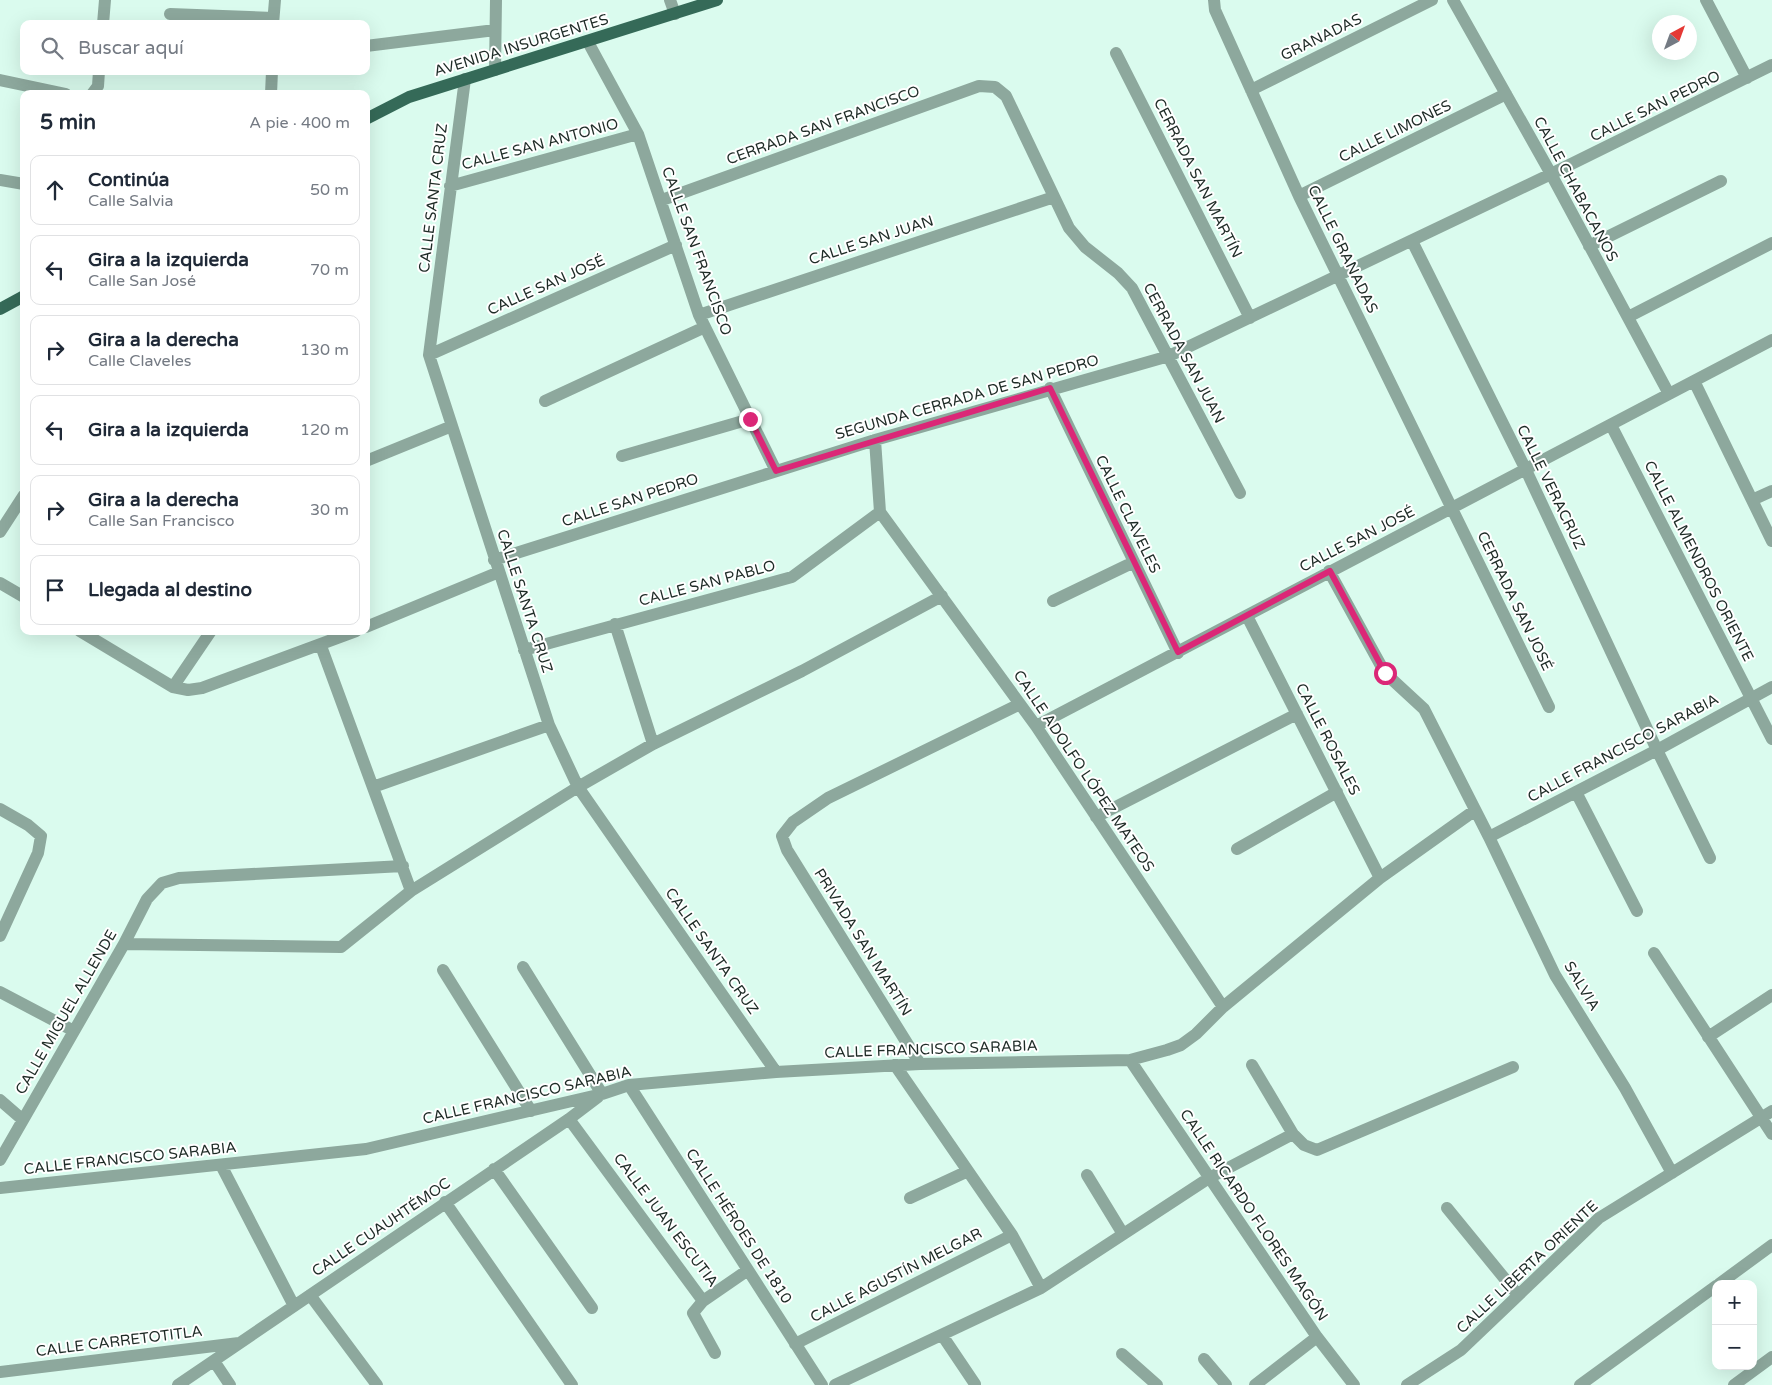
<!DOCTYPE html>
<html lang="es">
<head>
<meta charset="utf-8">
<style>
  body { margin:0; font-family:"Varela Round",sans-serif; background:#f6f6f7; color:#1f2937 }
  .controls { position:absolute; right:15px; bottom:15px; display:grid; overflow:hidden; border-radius:10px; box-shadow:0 5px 20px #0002 }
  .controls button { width:45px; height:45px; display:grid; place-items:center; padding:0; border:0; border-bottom:1px solid #e0e1e3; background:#fff; color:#1f2937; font:25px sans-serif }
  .compass { position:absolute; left:1652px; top:15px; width:45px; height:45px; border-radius:50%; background:#fff; box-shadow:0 5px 20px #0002; rotate:41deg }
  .stop { position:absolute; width:15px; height:15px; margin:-11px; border:4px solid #db2777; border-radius:50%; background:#fff }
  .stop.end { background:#db2777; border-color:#fff; box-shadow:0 1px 5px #0008 }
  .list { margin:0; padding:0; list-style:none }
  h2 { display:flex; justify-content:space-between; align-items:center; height:65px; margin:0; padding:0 20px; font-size:21px }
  h2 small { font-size:16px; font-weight:400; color:#747a83 }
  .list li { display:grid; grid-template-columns:32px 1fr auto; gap:15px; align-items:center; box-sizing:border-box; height:70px; margin:0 10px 10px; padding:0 10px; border:1px solid #e0e1e3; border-radius:10px }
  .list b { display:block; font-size:19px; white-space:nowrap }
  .list p { margin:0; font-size:16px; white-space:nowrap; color:#747a83 }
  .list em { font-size:16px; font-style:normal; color:#747a83 }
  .icon { flex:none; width:28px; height:28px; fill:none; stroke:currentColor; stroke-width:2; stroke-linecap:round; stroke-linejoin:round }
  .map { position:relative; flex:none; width:1772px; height:1385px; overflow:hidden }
  .search { position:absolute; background:#fff; box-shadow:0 5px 20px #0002; left:20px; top:20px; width:350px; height:55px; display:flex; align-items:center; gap:12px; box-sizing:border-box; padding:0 18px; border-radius:10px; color:#747a83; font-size:19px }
  .panel { position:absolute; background:#fff; box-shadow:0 5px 20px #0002; left:20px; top:90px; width:350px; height:545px; border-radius:10px }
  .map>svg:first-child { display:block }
</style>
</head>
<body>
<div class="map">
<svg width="1772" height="1385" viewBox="0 0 1772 1385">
  <rect width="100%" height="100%" fill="#dafbee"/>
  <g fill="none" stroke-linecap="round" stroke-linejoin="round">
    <path stroke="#8da89d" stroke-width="12" d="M670 0 675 14
      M1214 0 1215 10 1299 196 1549 707
      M1453 0 1551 174 1669 394
      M1706 0 1747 78
      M170 14 273 18
      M103 24 105 0
      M273 24 275 0
      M588 42 638 134 699 315 776 471
      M366 46 495 30
      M1116 53 1250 318
      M495 70 496 0
      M465 79 429 355 549 725 578 787 776 1072
      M0 80 66 94
      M1251 90 1432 0
      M92 94 98 86 99 71
      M271 94 272 71
      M0 180 24 184
      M450 186 638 134
      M1299 196 1506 94
      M662 200 979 86 995 87 1006 96 1069 228 1085 247 1118 273 1132 288 1240 493
      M1412 241 1526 470 1657 750 1710 858
      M1589 246 1721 181
      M699 315 1054 197
      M1628 317 1772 243
      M429 355 676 245
      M1694 381 1772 541
      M1050 388 1178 653
      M545 401 705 327
      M1611 425 1772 739
      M875 440 880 512
      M622 456 750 419
      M366 461 452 426
      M1752 500 1772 491
      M880 512 1036 726 1223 1007
      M0 532 24 495
      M494 560 875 440 1169 356 1551 174 1772 65
      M1329 571 1385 673 1424 709 1489 837 1555 975 1625 1088 1672 1173
      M0 583 24 597
      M1053 601 1134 562
      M1247 616 1380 878
      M615 624 653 744
      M366 627 499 572
      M80 631 173 687 188 690 202 688 356 631
      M321 646 411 891
      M524 650 792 577 880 512
      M173 687 211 631
      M1036 726 1772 340
      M373 787 549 725
      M1576 792 1637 911
      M0 809 28 825 41 836 38 853 0 936
      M1096 817 1297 714
      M1489 837 1657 750 1772 687
      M1237 849 1337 792
      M124 944 341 947 411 891 578 787 653 744 802 671 942 596
      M1654 953 1772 1134
      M523 967 602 1094
      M443 970 531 1111
      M0 992 74 1031
      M1708 1037 1772 995
      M1130 1060 1317 1337 1354 1385
      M920 1064 787 850 782 836 793 822 828 798 1020 704
      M895 1065 1012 1235 1041 1288
      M1252 1065 1293 1134 1304 1145 1317 1150 1513 1067
      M629 1085 822 1385
      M0 1100 23 1120
      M569 1119 703 1301
      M0 1160 124 944 147 899 162 883 179 878 403 866
      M221 1165 294 1306
      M494 1169 592 1308
      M1087 1175 1123 1234
      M0 1188 366 1149 602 1094 629 1085 776 1072 920 1064 1130 1060 1167 1050 1181 1045 1196 1034 1223 1007 1380 878 1474 811
      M910 1198 968 1171
      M445 1202 572 1385
      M1447 1208 1518 1295
      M1719 1284 1772 1245
      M310 1295 377 1385
      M942 1335 975 1384
      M795 1344 1012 1235
      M715 1353 693 1313 703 1301 748 1270
      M1122 1354 1157 1385
      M1204 1359 1226 1385
      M214 1361 230 1385
      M0 1372 239 1343
      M178 1385 569 1119 598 1097
      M835 1385 1041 1288 1209 1178 1293 1134
      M1255 1385 1317 1337
      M1407 1385 1461 1350 1599 1218 1772 1111
      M1580 1385 1716 1286
      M1734 1385 1772 1357"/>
    <path stroke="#356a58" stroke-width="12" d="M366 119 409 97 717 0
      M0 309 24 296"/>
  </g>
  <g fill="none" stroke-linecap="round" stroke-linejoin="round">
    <path stroke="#db2777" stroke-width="6" d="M750 419 776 471 1050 388 1178 652 1330 571 1385 673"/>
  </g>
  <g text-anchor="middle" stroke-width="4" stroke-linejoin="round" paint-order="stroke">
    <g font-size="15" fill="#1e2b26" stroke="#fff">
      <text transform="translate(1321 37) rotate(-26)" y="5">GRANADAS</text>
      <text transform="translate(521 45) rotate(-17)" y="5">AVENIDA INSURGENTES</text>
      <text transform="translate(1655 106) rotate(-26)" y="5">CALLE SAN PEDRO</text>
      <text transform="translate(823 125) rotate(-20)" y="5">CERRADA SAN FRANCISCO</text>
      <text transform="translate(1395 131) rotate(-26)" y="5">CALLE LIMONES</text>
      <text transform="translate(540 144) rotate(-15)" y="5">CALLE SAN ANTONIO</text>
      <text transform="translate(1198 178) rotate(63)" y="5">CERRADA SAN MARTÍN</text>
      <text transform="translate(1576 189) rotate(62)" y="5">CALLE CHABACANOS</text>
      <text transform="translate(433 198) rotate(-83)" y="5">CALLE SANTA CRUZ</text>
      <text transform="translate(871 240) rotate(-18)" y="5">CALLE SAN JUAN</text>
      <text transform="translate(1343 249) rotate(64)" y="5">CALLE GRANADAS</text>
      <text transform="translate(697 251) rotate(70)" y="5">CALLE SAN FRANCISCO</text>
      <text transform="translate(546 285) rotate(-24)" y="5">CALLE SAN JOSÉ</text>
      <text transform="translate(1184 353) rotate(62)" y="5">CERRADA SAN JUAN</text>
      <text transform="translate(967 397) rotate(-16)" y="5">SEGUNDA CERRADA DE SAN PEDRO</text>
      <text transform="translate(1551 487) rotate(64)" y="5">CALLE VERACRUZ</text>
      <text transform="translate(630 500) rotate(-18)" y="5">CALLE SAN PEDRO</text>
      <text transform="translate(1128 514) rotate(64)" y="5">CALLE CLAVELES</text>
      <text transform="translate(1357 539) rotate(-27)" y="5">CALLE SAN JOSÉ</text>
      <text transform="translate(1699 561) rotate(63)" y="5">CALLE ALMENDROS ORIENTE</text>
      <text transform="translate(707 583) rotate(-15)" y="5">CALLE SAN PABLO</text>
      <text transform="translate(525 601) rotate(72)" y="5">CALLE SANTA CRUZ</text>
      <text transform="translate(1515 601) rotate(64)" y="5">CERRADA SAN JOSÉ</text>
      <text transform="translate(1328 739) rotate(63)" y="5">CALLE ROSALES</text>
      <text transform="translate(1623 748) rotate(-28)" y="5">CALLE FRANCISCO SARABIA</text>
      <text transform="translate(1084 771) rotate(56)" y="5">CALLE ADOLFO LÓPEZ MATEOS</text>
      <text transform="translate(863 942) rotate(58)" y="5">PRIVADA SAN MARTÍN</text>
      <text transform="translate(712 951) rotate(55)" y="5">CALLE SANTA CRUZ</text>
      <text transform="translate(1582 986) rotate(59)" y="5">SALVIA</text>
      <text transform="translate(66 1012) rotate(-60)" y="5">CALLE MIGUEL ALLENDE</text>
      <text transform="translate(931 1049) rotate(-2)" y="5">CALLE FRANCISCO SARABIA</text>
      <text transform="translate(527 1095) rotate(-13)" y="5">CALLE FRANCISCO SARABIA</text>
      <text transform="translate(130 1158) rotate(-6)" y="5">CALLE FRANCISCO SARABIA</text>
      <text transform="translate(1254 1215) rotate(56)" y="5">CALLE RICARDO FLORES MAGÓN</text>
      <text transform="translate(666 1220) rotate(53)" y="5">CALLE JUAN ESCUTIA</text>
      <text transform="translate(739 1226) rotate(57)" y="5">CALLE HÉROES DE 1810</text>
      <text transform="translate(381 1227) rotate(-34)" y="5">CALLE CUAUHTÉMOC</text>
      <text transform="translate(1527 1267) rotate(-43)" y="5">CALLE LIBERTA ORIENTE</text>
      <text transform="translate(896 1275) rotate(-27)" y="5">CALLE AGUSTÍN MELGAR</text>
      <text transform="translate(119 1341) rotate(-7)" y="5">CALLE CARRETOTITLA</text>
    </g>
  </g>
</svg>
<div class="controls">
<button>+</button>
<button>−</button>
</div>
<svg class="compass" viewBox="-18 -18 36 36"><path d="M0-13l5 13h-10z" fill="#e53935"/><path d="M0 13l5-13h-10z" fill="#747a83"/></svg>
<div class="stop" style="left:1385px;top:673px"></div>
<div class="stop end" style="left:750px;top:419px"></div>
<div class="search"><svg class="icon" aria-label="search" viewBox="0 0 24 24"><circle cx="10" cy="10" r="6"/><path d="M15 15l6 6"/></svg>Buscar aquí</div>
<section class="panel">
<h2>5 min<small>A pie · 400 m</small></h2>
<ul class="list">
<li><svg class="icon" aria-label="ahead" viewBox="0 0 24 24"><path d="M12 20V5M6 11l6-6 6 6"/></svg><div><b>Continúa</b><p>Calle Salvia</p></div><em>50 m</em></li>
<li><svg class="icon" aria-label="left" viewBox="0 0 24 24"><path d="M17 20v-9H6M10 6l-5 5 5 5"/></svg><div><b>Gira a la izquierda</b><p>Calle San José</p></div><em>70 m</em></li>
<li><svg class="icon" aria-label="right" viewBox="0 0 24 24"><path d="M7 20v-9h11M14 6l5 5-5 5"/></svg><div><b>Gira a la derecha</b><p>Calle Claveles</p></div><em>130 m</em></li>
<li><svg class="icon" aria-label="left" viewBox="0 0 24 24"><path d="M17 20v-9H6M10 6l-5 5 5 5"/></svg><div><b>Gira a la izquierda</b></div><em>120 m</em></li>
<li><svg class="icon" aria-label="right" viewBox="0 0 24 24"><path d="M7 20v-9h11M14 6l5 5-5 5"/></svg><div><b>Gira a la derecha</b><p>Calle San Francisco</p></div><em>30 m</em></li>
<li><svg class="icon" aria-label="arrive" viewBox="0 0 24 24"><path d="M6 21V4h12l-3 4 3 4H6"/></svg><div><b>Llegada al destino</b></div></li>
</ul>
</section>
</div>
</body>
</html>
